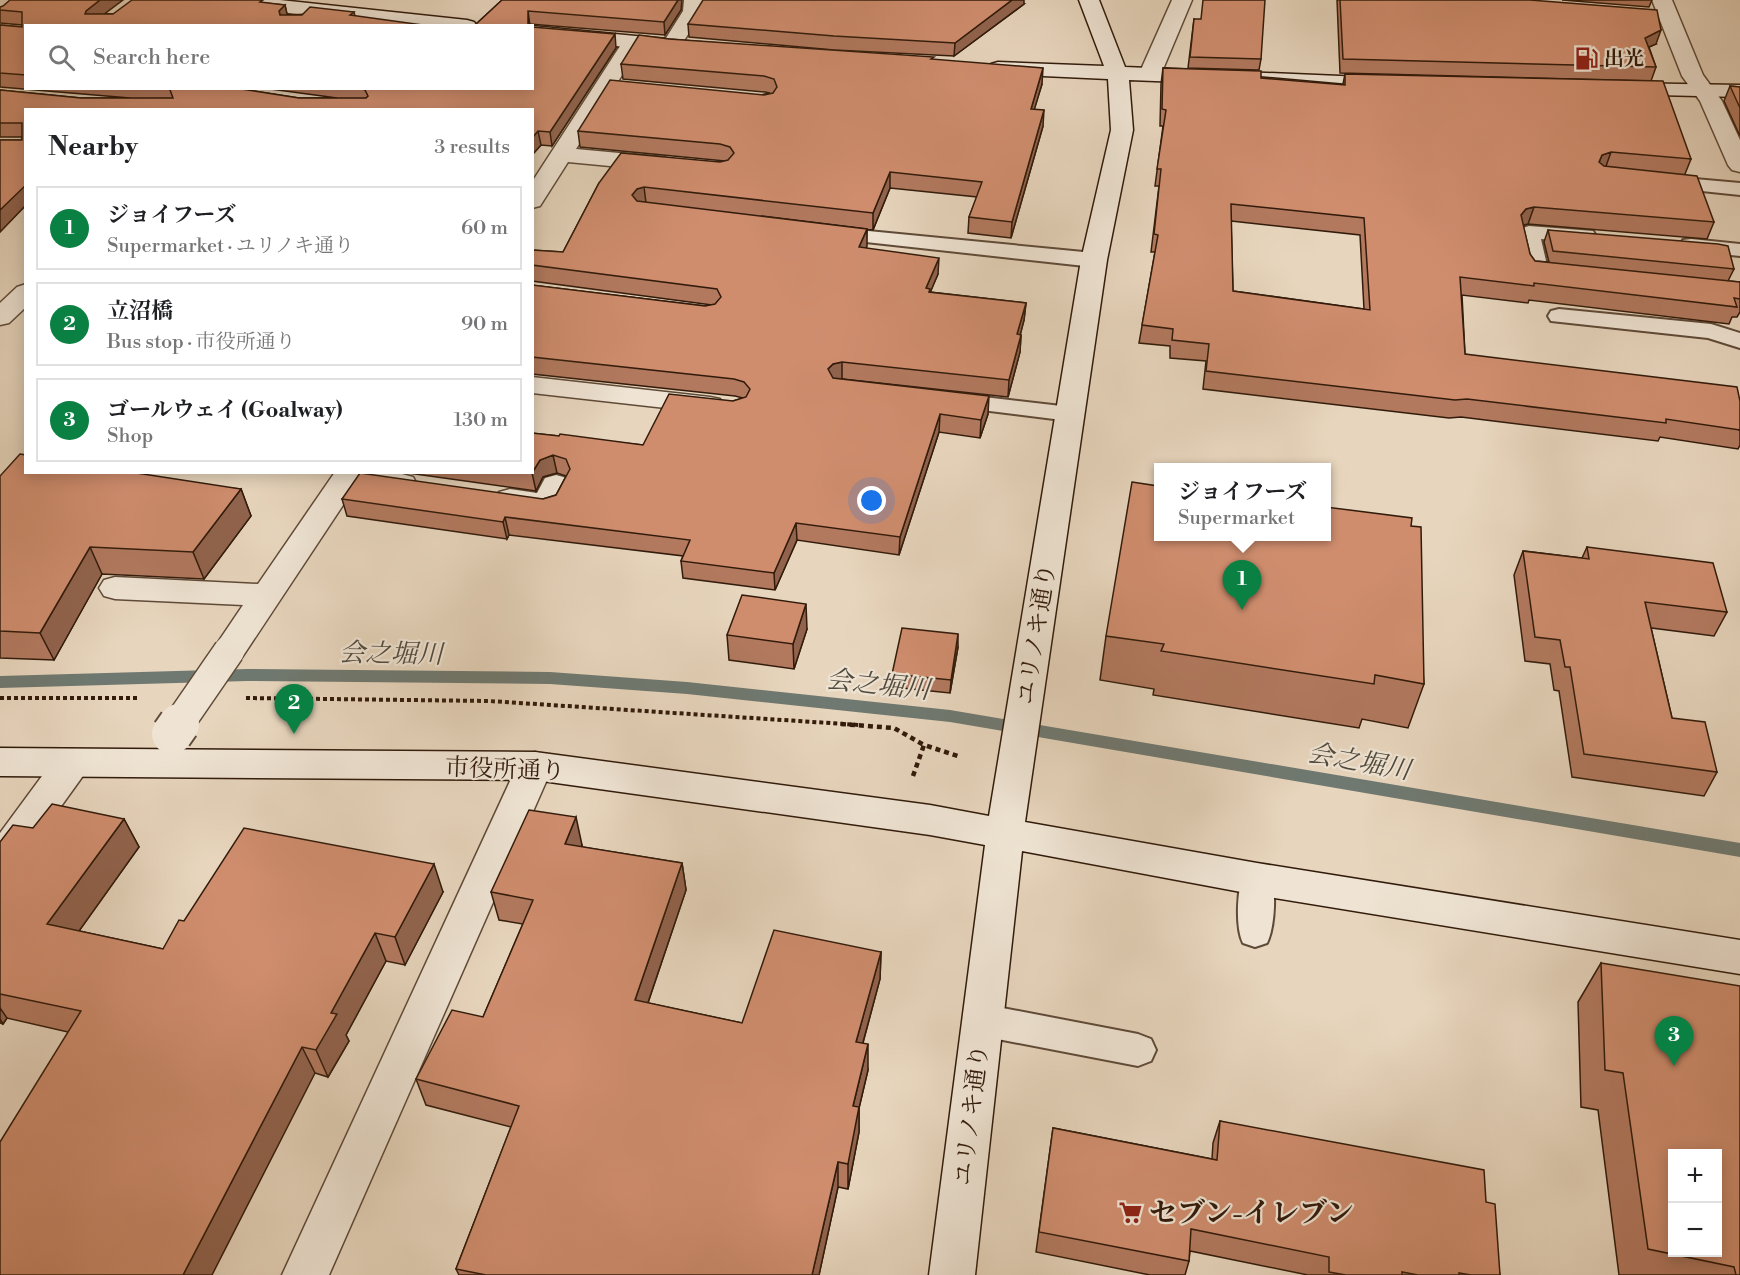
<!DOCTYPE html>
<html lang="en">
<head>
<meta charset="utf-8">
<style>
  body { margin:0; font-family:"Libre Bodoni","Noto Serif JP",serif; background:#f6f6f6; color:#202124 }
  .controls { position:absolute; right:18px; bottom:18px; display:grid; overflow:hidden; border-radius:0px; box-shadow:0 3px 15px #0003 }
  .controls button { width:54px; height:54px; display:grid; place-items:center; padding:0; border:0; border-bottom:2px solid #e0e0e0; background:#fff; color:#202124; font:30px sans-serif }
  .you { position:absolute; left:872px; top:501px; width:21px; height:21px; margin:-15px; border:4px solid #fff; border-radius:50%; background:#1a73e8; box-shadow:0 0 0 9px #1a73e833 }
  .badge { display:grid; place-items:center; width:39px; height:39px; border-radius:50%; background:#0b8043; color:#fff; font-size:20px; font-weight:700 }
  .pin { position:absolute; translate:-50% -50px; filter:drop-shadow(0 2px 3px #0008) }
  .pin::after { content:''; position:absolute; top:32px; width:21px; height:18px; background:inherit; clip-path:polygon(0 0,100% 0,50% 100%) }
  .popup { position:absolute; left:1154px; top:463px; width:177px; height:78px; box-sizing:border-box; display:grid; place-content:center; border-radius:0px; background:#fff; filter:drop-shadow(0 2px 4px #0005); font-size:20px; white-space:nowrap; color:#757577 }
  .popup b { font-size:22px; color:#202124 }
  .popup::after { content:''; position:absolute; left:50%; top:100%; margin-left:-12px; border:12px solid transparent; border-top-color:#fff }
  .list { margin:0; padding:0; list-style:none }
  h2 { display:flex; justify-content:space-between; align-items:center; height:78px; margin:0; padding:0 24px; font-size:26px }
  h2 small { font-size:20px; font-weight:400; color:#757577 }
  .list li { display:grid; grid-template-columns:39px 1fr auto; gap:18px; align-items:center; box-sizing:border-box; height:84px; margin:0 12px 12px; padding:0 12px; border:2px solid #e0e0e0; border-radius:0px }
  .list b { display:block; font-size:22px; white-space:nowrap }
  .list p { margin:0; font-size:20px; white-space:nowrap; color:#757577 }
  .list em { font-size:20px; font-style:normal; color:#757577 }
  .icon { flex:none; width:33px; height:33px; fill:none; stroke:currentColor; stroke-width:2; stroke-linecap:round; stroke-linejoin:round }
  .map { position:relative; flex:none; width:1740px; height:1275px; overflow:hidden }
  .search { position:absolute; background:#fff; box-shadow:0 3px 15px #0003; left:24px; top:24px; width:510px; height:66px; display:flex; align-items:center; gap:15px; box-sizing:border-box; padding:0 21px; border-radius:0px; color:#757577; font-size:22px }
  .panel { position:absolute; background:#fff; box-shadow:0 3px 15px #0003; left:24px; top:108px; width:510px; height:366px; border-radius:0px }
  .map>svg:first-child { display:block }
</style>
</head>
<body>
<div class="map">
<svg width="1740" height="1275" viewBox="0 0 1740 1275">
  <rect width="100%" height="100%" fill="#e7d5bd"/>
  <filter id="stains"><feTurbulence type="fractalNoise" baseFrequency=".00333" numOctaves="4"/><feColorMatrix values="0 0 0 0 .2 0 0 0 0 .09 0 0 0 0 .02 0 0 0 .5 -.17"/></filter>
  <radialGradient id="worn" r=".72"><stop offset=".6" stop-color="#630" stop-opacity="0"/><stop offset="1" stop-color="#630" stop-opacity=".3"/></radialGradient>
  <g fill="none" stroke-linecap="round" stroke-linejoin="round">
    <path fill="#6f7971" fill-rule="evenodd" d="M247 669 550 672 687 682 950 710 1740 843V857L950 722 687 694 550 684 247 681 0 688V676Z"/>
    <defs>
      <path id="lane" d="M1661 176 1740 183V195L1654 186 1651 182 1654 178Z
        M1529 226 1593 231 1596 236 1593 241 1585 242 1541 239 1547 265 1573 269 1576 274 1573 279 1565 281 1529 276 1526 271 1518 232 1522 228Z
        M827 227 1094 253 1102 255 1105 260 1102 265 1094 267 820 237 816 233 820 229Z
        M1691 239 1740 244V256L1683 250 1680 245 1683 240Z
        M1559 309 1711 324 1740 333V348L1708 338 1551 321 1548 316 1551 311Z
        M950 393 1070 407 1079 409 1082 414 1079 419 1070 421 941 405 938 400 941 395Z
        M1257 866 1269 870C1277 886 1275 927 1267 943L1255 947 1243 943C1235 927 1237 886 1245 870Z
        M982 1004 1138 1034 1151 1039 1156 1050 1151 1061 1138 1066 982 1036 969 1031 964 1020 969 1009Z"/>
      <path id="street" d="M684 0H704L703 11 678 50 671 52 664 50 661 46 683 11Z
        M1172 0H1192L1161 74 1158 79 1150 80 1142 79 1139 74Z
        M1652 0H1672L1703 75 1722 101 1740 140V172L1732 170 1728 165 1700 101 1682 76Z
        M632 37 639 39 642 43 576 149 662 157 670 159 674 164 670 169 662 171 568 162 540 206 532 208V182L622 43 625 39Z
        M26 284V307L9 323 0 325V303L17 287Z
        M532 377 710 397 720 399 724 405 720 411 710 413 532 393Z
        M335 472 402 474 413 477 417 484 413 491 402 494 355 487 241 659 229 663 217 659 212 651 243 605 115 599 104 596 99 588 104 580 115 577 258 584Z
        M556 475 567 478 571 485 557 511C539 516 517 511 499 506L495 499 499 492 510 489 537 493 545 478Z
        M72 749 85 753 90 763 85 773 13 873 0 877V833L59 753Z
        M535 752 548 756 553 766 329 1275H282L517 766 522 756Z"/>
      <path id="secondary" d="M215 0H280L467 20 474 22 477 26H406L225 6 218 4Z
        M1079 0H1099L1125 67 1387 78 1395 79 1398 84 1395 89 1387 90 1129 80 1133 130 1107 260 1025 822 1257 863 1740 940V974L1257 895 1022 851 975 1275H929L985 845 930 835 535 780 0 776V748L535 752 930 805 989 816 1081 260 1111 130 1108 79 998 74 991 72 987 68 991 64 998 62 1104 66Z
        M532 26 677 40 684 42 687 46 684 50 677 52 532 38Z
        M1622 83 1740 85V97L1614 94 1611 89 1614 84Z"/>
    </defs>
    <use href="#lane" stroke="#5f4a38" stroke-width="4"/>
    <use href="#street" stroke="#5f4a38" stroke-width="3"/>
    <use href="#secondary" stroke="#321b0b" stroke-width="3"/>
    <path stroke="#321b0b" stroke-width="4" stroke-dasharray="4 3" stroke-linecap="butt" d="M0 698H139
      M246 698 489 701 860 725"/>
    <path stroke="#321b0b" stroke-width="4.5" stroke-dasharray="5 4" stroke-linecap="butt" d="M841 724 894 728 924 745
      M913 776 924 745 961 757"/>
    <use href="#lane" fill="#efe4d4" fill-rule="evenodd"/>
    <use href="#street" fill="#efe4d4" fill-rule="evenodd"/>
    <use href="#secondary" fill="#efe4d4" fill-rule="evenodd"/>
    <defs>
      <path id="street-bridge-far1" d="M178 725 229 651"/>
      <path id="street-bridge" d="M172 734 179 724"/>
    </defs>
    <use href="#street-bridge-far1" stroke="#5f4a38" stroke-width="33" stroke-linecap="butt"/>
    <use href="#street-bridge" stroke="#5f4a38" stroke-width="44" stroke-linecap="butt"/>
    <use href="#street-bridge-far1" stroke="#efe4d4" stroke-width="30"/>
    <use href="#street-bridge" stroke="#efe4d4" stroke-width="40"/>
  </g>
  <path fill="#b2795f" stroke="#321b0b" stroke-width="1.5" fill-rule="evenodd" d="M502 0 681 10 665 35 530 24V26H474Z
    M1337 0H1530L1656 44 1649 47 1656 67 1651 81 1340 73Z
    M1562 0H1652L1649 7Z
    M265 3 285 5 287 15 354 12 355 16 26 26V88H235L299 98H337L263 88H532L616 48 552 146 541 145 532 155V110H26V205L0 232V140H22V137H0V90L81 98H130L0 87V25L22 27V25L0 23V7L113 14Z
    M1024 4 954 56 834 50 689 37 688 24Z
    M1194 19 1261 59 1259 70 1188 68Z
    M669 39 934 60 1042 84 1034 109 1043 126 1011 238 968 233 969 217 977 197 890 188 873 230 761 216 867 229 866 248 938 274 930 292 1026 303 1024 320 1020 335H1021L1020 352 1008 397 842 379 988 414 980 438 939 432 899 555 797 540 775 590 683 578 681 561 683 556 509 535 507 539 347 516 342 499H543L556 495 566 476 557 473 543 477 536 491 401 472H532V433L643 445 733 401 743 398 735 396 532 374V285L705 306 712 305 532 281V250L563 252 599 183 725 161 580 147 578 131 770 93 765 92 623 79 621 64Z
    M1163 68 1343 84 1345 74 1691 159 1685 174 1714 222 1707 239 1528 224 1523 225 1530 254 1535 261 1549 262 1544 242 1548 230 1734 269 1728 281 1740 282V312L1737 317H1732L1729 324 1529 300 1528 303 1462 295 1465 354 1740 430V445L1738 449 1660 437 1658 441 1461 417 1449 418 1203 389 1206 361 1170 358V346L1139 343 1155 252H1151L1159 186H1155L1163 126H1160L1161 84ZM1231 221 1360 235 1364 309 1233 291Z
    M1730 86 1740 87V136L1724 101Z
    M26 472 241 489 251 516 204 579 102 574 54 660 0 658V476Z
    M1411 526 1424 684 1408 728 1362 719 1359 728 1153 695 1154 689 1100 680 1106 636Z
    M1587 547 1727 612 1714 636 1651 628 1672 718 1717 772 1704 796 1572 777 1559 691 1554 690 1550 664 1525 661 1514 575 1523 551 1582 558Z
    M807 629 794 669 729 660 727 635Z
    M958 647 950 693 892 687V674Z
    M124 819 139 847 79 931 163 949 184 921 443 892 405 965 386 961 346 1035 349 1041 328 1077 315 1073 68 1032 7 1018 3 1024 0 1023V842L33 828Z
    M582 845V847L682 863 686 890 648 1003 742 1023 881 952 880 979 863 1043 868 1070 859 1108V1132L848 1189 838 1187 819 1275H459L456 1269 511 1127 426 1105 416 1079 483 1017 523 924 499 920 491 892Z
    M1601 963 1740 1275H1619L1598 1110 1581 1107 1578 1002Z
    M1220 1121 1486 1202 1500 1275H1308L1190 1251 1189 1261 1185 1275H1150L1036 1252 1053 1128 1212 1159 1213 1143Z"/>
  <path fill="#91634d" stroke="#321b0b" stroke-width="1.5" d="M100 0H123L91 24 85 14 86 11Z
    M678 0H682L681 10 665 35 664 22Z
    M1012 0H1024V4L954 56 955 43Z
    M285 5 288 18 282 24 279 11Z
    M528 11 530 26H528Z
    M1661 30 1656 44 1640 51 1645 38Z
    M615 34 616 48 552 146 550 132Z
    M1043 68 1042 84 1030 124 1031 109Z
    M1044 110 1043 126 1011 238 1012 222Z
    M538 131 541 145 532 155V138Z
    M1611 152 1605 169 1593 178 1602 155Z
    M890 172V188L873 230V213Z
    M25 184 26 187V205L0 232V210Z
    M644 187 646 203 634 211 632 195 637 189Z
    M1534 207 1528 224 1520 226 1521 215 1526 209Z
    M867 229V246L859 263V247Z
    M939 258 938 274 930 293 926 288Z
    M1026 303 1024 320 1016 351 1017 334Z
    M1021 335 1020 352 1008 397 1009 380Z
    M842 362V379L828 387V369L833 364Z
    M989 396 988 414 980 438 981 420Z
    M940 414 939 432 899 555 900 537Z
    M553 455 557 473 543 477 536 491 532 473 540 460Z
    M241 489 251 516 204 579 193 552Z
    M505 517 509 535 507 539 503 522Z
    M796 523 797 540 775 590 774 573Z
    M90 547 102 574 54 660 40 633Z
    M806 604 807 629 794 669 793 644Z
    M958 634V647L950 693 951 680Z
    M576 817 582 845 571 872 565 844Z
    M124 819 139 847 64 952 47 924Z
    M682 863 686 890 640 1026 635 1000Z
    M434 864 443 892 405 965 395 937Z
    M375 933 386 961 346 1035 349 1041 328 1077 316 1050 331 1013Z
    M881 952 880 979 856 1068V1042Z
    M0 1008 7 1018 3 1024 0 1019Z
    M868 1044V1070L859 1108V1132L848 1189V1164L853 1106Z
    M302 1047 315 1073 212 1275H183Z
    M838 1162V1187L819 1275H812Z"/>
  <path fill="#cf8d6e" stroke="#321b0b" stroke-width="1.5" fill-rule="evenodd" d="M10 0H100L86 11 85 14H113L132 0H263L260 2 285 5 279 11 280 15H302L310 7 354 12 350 15 430 26H26V75L0 73V25L22 27V12L0 10V7L3 6Z
    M502 0H678L664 22 528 11V24L529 26H474Z
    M703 0H1012L955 43 834 36 688 24Z
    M1203 0H1265L1261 59 1190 57 1194 19H1201Z
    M1340 0H1530L1657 10 1661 30 1645 38 1656 67 1343 59Z
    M532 27 615 34 550 132 538 131 532 138V110H26V185L0 210V140H22V123H0V90L81 98H173L170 90 167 88H235L299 98H366L368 96 365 90 361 88H532Z
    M639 35 669 39 934 57 931 59 1043 68 1031 109 1044 110 1012 222 969 217 982 182 890 172 873 213 644 187 637 189 632 195 637 201 867 229 859 247 939 258 926 288 930 289 929 292 1026 303 1017 334 1021 335 1009 380 842 362 833 364 828 369 833 378 989 396 981 420 940 414 900 537 796 523 774 573 681 561 690 540 505 517 503 522 342 499 360 473 543 499 556 495 570 469 566 459 553 455 540 460 532 473 528 472H532V433L559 436 560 434 643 445 669 394 733 401 746 397 750 389 744 382 734 379 532 357V285L705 306 715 304 721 297 717 289 532 265V250L563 252 599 183 621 153 720 162 728 160 734 153 730 147 720 144 578 131 610 80 764 95 773 93 777 87 774 79 764 76 621 64Z
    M1163 68 1261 71V78L1345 85V74L1663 81 1691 159 1611 152 1602 155 1599 162 1604 166 1697 176 1714 222 1534 207 1526 209 1521 215 1530 254 1535 261 1740 282V299L1734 298 1737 307 1534 283V286L1460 277 1465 354 1737 387 1740 401V430L1666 419V423L1467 399 1455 400 1206 371 1209 344 1172 340 1173 329 1142 325 1158 235 1154 234 1161 169H1157L1166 110 1162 109ZM1231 204 1364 218 1370 310 1233 291Z
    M1730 86 1740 87V108Z
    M1548 230 1718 244 1728 246 1734 269 1553 251Z
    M20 454 26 455V472H130L241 489 193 552 90 547 40 633 0 631V476Z
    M1132 482 1158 486V537H1326V507L1412 518 1411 526 1421 527 1424 684 1375 675 1374 684 1161 651 1164 644 1106 636Z
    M1587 547 1713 563 1727 612 1645 602 1672 718 1705 722 1717 772 1584 754 1570 667H1565L1560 640 1535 637 1523 551 1589 559Z
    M742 595 806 604 793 644 727 635Z
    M902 628 958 634 951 680 892 674Z
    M52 804 124 819 47 924 163 949 179 920 184 921 244 828 434 864 395 937 375 933 331 1013 337 1014 316 1050 302 1047 183 1275H0V1142L81 1011 0 994V842L13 825 33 828Z
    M529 810 576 817 565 844 682 863 635 1000 742 1023 774 930 881 952 856 1042 868 1044 853 1106 859 1107 848 1164 838 1162 812 1275H486L456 1269 519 1106 416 1079 452 1010 483 1017 533 900 491 892Z
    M1601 963 1740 986V1275H1736L1734 1267 1648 1249 1623 1073 1605 1070ZM1672 1154H1718V1252H1672Z
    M1220 1121 1484 1170 1486 1202 1495 1204 1500 1275H1471L1459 1273V1275H1418L1402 1272V1275H1346L1329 1272V1257L1191 1229 1189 1261 1039 1232 1053 1128 1217 1160Z"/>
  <defs>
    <symbol id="fuel-bare" viewBox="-9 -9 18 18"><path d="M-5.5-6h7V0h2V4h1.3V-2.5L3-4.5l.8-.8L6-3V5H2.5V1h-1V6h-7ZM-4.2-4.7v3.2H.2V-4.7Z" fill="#8f2418" stroke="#efe4d4" stroke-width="2.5" paint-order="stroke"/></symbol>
    <symbol id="supermarket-bare" viewBox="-9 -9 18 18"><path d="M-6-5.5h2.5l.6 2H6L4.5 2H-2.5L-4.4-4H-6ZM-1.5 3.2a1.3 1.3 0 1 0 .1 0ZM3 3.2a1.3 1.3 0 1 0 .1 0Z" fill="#8f2418" stroke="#efe4d4" stroke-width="2.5" paint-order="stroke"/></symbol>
  </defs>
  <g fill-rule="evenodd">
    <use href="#fuel-bare" x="1570" y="42" width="33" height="33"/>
    <use href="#supermarket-bare" x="1114" y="1196" width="33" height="33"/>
  </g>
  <g text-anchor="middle" stroke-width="4.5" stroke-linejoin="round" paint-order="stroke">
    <g font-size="20" font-weight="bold" fill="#321b0b" stroke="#efe4d4" text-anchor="start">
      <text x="1604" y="65">出光</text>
    </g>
    <g font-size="24" fill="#321b0b" stroke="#efe4d4">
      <text transform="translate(1036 634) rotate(-81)" y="8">ユリノキ通り</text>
      <text transform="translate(505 769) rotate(2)" y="8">市役所通り</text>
      <text transform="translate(971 1115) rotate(-83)" y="8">ユリノキ通り</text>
    </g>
    <g font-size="26" font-style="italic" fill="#504a3e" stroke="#efe4d4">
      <text transform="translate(391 653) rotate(1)" y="9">会之堀川</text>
      <text transform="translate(878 684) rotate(6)" y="9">会之堀川</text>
      <text transform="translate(1359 761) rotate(10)" y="9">会之堀川</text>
    </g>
    <g font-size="28" font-weight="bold" fill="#321b0b" stroke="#efe4d4" text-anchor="start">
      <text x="1149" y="1222">セブン-イレブン</text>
    </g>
  </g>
  <rect width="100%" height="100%" filter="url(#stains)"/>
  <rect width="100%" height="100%" fill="url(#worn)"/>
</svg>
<div class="controls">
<button>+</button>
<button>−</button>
</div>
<div class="you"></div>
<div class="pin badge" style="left:1242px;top:610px">1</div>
<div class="popup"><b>ジョイフーズ</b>Supermarket</div>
<div class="pin badge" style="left:294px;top:734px">2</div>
<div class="pin badge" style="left:1674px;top:1066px">3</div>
<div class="search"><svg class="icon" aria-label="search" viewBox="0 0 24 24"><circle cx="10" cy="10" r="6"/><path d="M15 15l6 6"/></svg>Search here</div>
<section class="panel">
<h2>Nearby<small>3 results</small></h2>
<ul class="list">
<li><span class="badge">1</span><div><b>ジョイフーズ</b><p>Supermarket · ユリノキ通り</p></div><em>60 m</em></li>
<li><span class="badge">2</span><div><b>立沼橋</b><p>Bus stop · 市役所通り</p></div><em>90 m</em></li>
<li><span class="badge">3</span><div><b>ゴールウェイ (Goalway)</b><p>Shop</p></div><em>130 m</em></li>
</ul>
</section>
</div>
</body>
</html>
